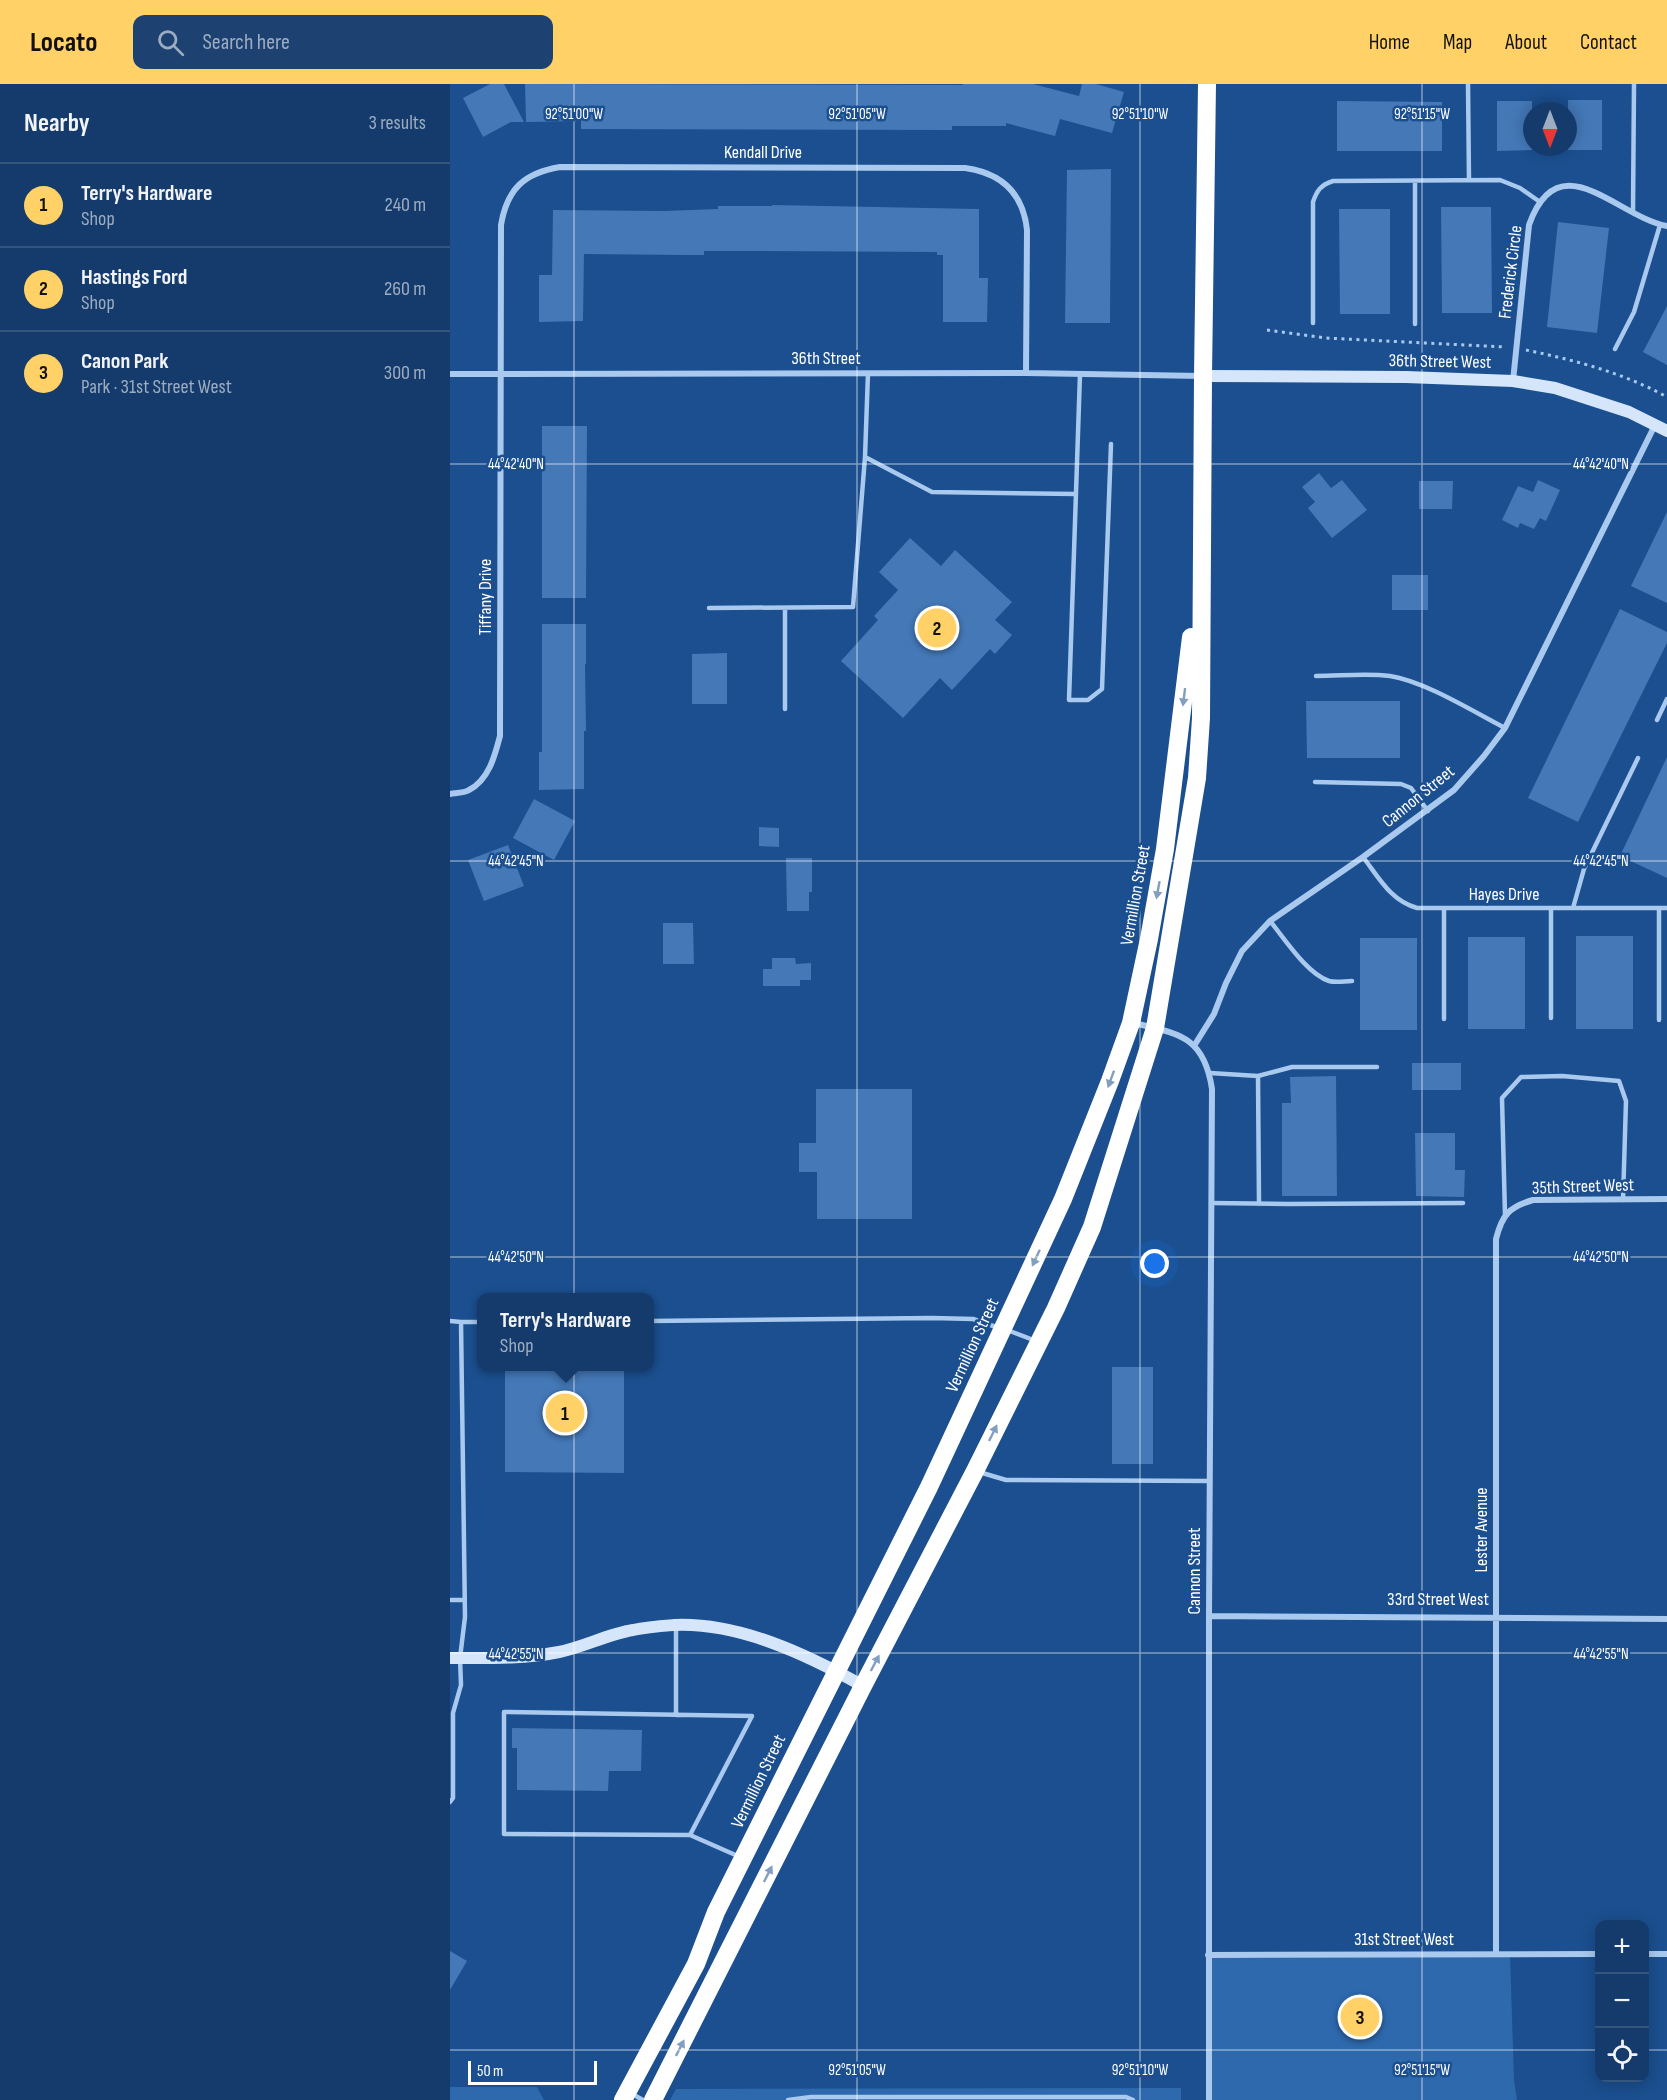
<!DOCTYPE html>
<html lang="en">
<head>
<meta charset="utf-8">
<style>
  body { margin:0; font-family:"Sofia Sans Condensed",sans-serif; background:#1d4271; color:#f1f3f6 }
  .controls { position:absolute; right:18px; bottom:18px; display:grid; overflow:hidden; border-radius:12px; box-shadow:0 3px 15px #0003 }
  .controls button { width:54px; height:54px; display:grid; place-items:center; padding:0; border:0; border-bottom:2px solid #33557e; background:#143b6b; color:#f1f3f6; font:30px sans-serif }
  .compass { position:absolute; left:1073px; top:18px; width:54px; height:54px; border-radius:50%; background:#143b6b; box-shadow:0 3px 15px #0003; rotate:180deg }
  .scale { position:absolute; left:18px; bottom:15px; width:129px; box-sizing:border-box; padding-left:6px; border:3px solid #fff; border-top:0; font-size:16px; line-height:21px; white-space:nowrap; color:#fff; -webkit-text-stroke:4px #1b4f8f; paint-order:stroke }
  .you { position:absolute; left:705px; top:1180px; width:21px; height:21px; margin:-15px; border:4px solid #fff; border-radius:50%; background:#1a73e8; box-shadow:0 0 0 9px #1a73e833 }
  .badge { display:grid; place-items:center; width:39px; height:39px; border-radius:50%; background:#ffd166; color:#111; font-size:20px; font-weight:700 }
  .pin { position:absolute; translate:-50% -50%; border:3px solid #fff; box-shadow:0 2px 6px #0006 }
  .popup { position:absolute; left:27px; top:1209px; width:177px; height:78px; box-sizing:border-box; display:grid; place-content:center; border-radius:12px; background:#143b6b; filter:drop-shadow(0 2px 4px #0005); font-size:20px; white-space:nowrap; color:#9dadc1 }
  .popup b { font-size:22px; color:#f1f3f6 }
  .popup::after { content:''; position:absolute; left:50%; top:100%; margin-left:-12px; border:12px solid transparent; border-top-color:#143b6b }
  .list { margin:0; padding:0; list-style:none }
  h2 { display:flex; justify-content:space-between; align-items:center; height:78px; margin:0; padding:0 24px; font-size:26px }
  h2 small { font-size:20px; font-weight:400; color:#9dadc1 }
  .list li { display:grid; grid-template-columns:39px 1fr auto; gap:18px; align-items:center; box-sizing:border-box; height:84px; padding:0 24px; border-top:2px solid #33557e }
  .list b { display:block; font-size:22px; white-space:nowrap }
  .list p { margin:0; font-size:20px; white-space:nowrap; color:#9dadc1 }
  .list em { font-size:20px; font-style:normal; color:#9dadc1 }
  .icon { flex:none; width:33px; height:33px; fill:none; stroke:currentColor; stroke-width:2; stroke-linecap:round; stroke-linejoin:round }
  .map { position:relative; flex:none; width:1217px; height:2016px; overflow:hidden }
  header { display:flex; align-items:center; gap:36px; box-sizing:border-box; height:84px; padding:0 30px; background:#ffd166; color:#111 }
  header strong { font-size:28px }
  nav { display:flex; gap:33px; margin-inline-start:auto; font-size:21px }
  .search { width:420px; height:54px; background:#1d4271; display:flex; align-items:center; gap:15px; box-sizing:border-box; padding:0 21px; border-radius:12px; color:#9dadc1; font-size:22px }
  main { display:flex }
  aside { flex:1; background:#143b6b }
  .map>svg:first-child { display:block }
</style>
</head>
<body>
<header>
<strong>Locato</strong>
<div class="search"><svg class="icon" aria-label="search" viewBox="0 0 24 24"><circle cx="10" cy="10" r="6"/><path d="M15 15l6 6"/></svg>Search here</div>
<nav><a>Home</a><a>Map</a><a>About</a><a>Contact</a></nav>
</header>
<main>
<aside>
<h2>Nearby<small>3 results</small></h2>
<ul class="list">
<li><span class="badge">1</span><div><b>Terry's Hardware</b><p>Shop</p></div><em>240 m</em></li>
<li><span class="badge">2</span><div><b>Hastings Ford</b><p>Shop</p></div><em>260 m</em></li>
<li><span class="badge">3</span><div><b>Canon Park</b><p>Park · 31st Street West</p></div><em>300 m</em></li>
</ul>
</aside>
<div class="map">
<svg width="1217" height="2016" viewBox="0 0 1217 2016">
  <rect width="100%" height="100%" fill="#1b4f8f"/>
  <path fill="#2e69ad" d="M1060 1870 1064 1996 1067 2016H759L758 1871Z
    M0 2003H87L94 2016H0Z
    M731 2004V2016H220L226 2005Z"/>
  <path fill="#4478b7" d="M40 0H54L74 38H61L33 53 13 14Z
    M75 0 513 1V0H583L629 12 632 0H646L674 8 662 49 610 35 605 52 556 39V42H502V46L131 45V37L76 38Z
    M1118 16H1152V66H1118Z
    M887 17 992 18V67H887Z
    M1047 17H1082V66L1047 67Z
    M661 85 660 239H615L617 86Z
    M322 121 529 125V194H538L537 238H493V171H487V168L310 167H254V171H233L134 170 133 237 89 238V191H102L103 126 214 127 268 125V122H322Z
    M991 123H1041L1042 229H992Z
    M889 125H940V230H890Z
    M1108 138 1159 144 1147 249 1097 243Z
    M1217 222V281L1193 268Z
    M92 342H137L136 514H92Z
    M869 389 881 404 892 396 917 426 882 454 858 424 865 418 852 403Z
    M1088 396 1110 406 1096 437 1090 434 1084 445 1070 439 1068 444 1052 436 1068 402 1083 408Z
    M969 397H1003L1002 425H969Z
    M1217 428V519L1181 502Z
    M460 454 491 482 505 466 562 518 545 536 562 551 545 570 540 565 502 606 490 594 453 634 391 577 428 536 424 532 448 506 429 488Z
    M942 491H978V526H942Z
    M1170 525 1217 548V559L1128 738 1078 714Z
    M92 540H136V580H135L136 647H134V705L89 706V668H92Z
    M277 569V620H242V570Z
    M856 617H950V674H857Z
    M1217 673V794L1170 772Z
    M84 715 125 737 104 776 63 754Z
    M309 743 329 744V763L309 762Z
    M58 761 74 802 34 817 18 776Z
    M336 774H362V808H359V827H337Z
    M213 839H243L244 880H213Z
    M1126 852H1183V945H1126Z
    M1018 853H1075V945H1018Z
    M910 854H967V946H910Z
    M322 874H345L346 880 361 879V896H350V902H313V885H322Z
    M962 979H1011V1006H962Z
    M886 992 887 1112H832V1019H841L840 993Z
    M366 1005H462V1135H367V1088H349V1059H366Z
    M965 1049H1005V1086H1015L1014 1113 966 1112Z
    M55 1282H174V1389L55 1388Z
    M662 1283H703V1380H662Z
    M62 1644 192 1646 191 1687H159L158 1707 67 1706V1664H62Z
    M0 1867 17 1877 0 1906Z"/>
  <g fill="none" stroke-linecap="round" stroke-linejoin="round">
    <path stroke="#a9c9ee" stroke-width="3" stroke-dasharray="3 4.5" stroke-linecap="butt" d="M817 246 876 254 1055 263
      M1076 266C1124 276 1174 289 1217 313"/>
    <path stroke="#a9c9ee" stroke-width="4.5" d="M1018 0 1019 96
      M965 97V240
      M1183 128 1184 0
      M863 239V118C867 106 871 101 883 97L1050 96 1070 104 1090 118
      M1165 265 1184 228 1210 141
      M630 290 619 616H638L652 605 661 360
      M415 373 482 408 626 410
      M259 524 403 523 415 373 418 289
      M335 524V625
      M866 592C890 592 916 589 940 592 974 597 1024 628 1055 644
      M1207 636 1217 615
      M865 698 951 700 961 704 978 727
      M913 773C929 794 941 817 967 824H1217
      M994 824V935
      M1101 824V934
      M1123 824 1134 785 1188 674
      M1209 824V936
      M820 837C834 854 857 890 879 897 886 899 895 897 902 897
      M760 989 808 992 809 1120
      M808 992 842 983H927
      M761 1119 838 1120 1013 1119
      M1055 1131 1052 1014 1071 993 1112 992 1169 997 1176 1017 1173 1116
      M0 1237 11 1238
      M199 1237 482 1234 523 1235 549 1244
      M557 1246 586 1257
      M529 1388 556 1396 760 1397
      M0 1516H14
      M226 1543V1631
      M0 1718 3 1714V1629L11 1601 10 1574 15 1533 11 1238H31
      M240 1751 54 1750V1628L302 1632 240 1751 290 1773
      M182 2010 193 2016
      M338 2016 361 2013H676L683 2016"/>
    <path stroke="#a9c9ee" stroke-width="6" d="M0 290 576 289 752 292
      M1063 297 1079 141C1109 57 1167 133 1217 142
      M0 710C6 709 14 709 19 706 39 696 45 671 50 652L51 141C57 105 74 89 110 83L515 84C551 89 573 109 577 146L576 289
      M684 939C729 950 754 952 762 1005L759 1532V2016
      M744 962 764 930 776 899 792 867 820 837 913 773 1004 706 1034 672 1055 644 1205 341
      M759 1532 1217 1535
      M1046 1870V1155C1052 1131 1059 1123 1083 1116L1217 1115
      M1194 1870H1217
      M758 1871 1150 1870"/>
    <path stroke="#d6e6fa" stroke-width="12" d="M753 292 956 293 1063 297 1105 304 1179 328 1217 347
      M0 1574C36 1574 74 1575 109 1568 134 1563 158 1550 183 1546 197 1543 211 1542 224 1541 289 1538 358 1571 413 1602"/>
    <path stroke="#fff" stroke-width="18" d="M173 2016 246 1880 266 1828 479 1403 613 1115 660 997 681 939 699 855 715 765 741 553
      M203 2016 413 1602 525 1387 606 1224 642 1143 705 944 747 694 751 634 753 292 757 0"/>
  </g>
  <defs><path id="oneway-solid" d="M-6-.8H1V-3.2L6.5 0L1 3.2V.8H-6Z" transform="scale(1.5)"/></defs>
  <g fill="#829ec1">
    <use href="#oneway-solid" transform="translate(734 613) rotate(97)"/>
    <use href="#oneway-solid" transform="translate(708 806) rotate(100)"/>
    <use href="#oneway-solid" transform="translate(661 995) rotate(110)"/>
    <use href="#oneway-solid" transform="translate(586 1174) rotate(115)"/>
    <use href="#oneway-solid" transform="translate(543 1349) rotate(-64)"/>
    <use href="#oneway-solid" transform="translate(425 1579) rotate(-62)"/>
    <use href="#oneway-solid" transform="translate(318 1790) rotate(-63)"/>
    <use href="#oneway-solid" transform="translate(230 1964) rotate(-63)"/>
  </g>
  <path fill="none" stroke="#fff" stroke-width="1.5" stroke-opacity="0.45" d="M124 0V2016M407 0V2016M690 0V2016M972 0V2016M0 380H1217M0 777H1217M0 1173H1217M0 1569H1217M0 1966H1150M1194 1966H1217"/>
  <g text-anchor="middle" stroke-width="5" stroke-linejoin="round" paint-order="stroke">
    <g font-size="18" fill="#fff" stroke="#1b4f8f">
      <text x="313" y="74">Kendall Drive</text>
      <text transform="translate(1060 188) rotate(-83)" y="6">Frederick Circle</text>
      <text x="376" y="280">36th Street</text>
      <text transform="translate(990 277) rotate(1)" y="6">36th Street West</text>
      <text transform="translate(35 513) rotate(-90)" y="6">Tiffany Drive</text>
      <text transform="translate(968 712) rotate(-39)" y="6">Cannon Street</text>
      <text x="1054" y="816">Hayes Drive</text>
      <text transform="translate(685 811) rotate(-80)" y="6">Vermillion Street</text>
      <text transform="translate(1133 1102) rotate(-2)" y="6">35th Street West</text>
      <text transform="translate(522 1261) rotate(-65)" y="6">Vermillion Street</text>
      <text transform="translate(1031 1446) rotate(-90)" y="6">Lester Avenue</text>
      <text transform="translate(744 1487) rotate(-90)" y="6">Cannon Street</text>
      <text x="988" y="1521">33rd Street West</text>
      <text transform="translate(308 1697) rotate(-64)" y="6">Vermillion Street</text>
      <text x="954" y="1861">31st Street West</text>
    </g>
  </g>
  <g font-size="15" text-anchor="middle" fill="#fff" stroke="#1b4f8f" stroke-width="5" stroke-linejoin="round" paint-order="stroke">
    <text x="124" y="35">92°51'00"W</text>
    <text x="407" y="35">92°51'05"W</text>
    <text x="690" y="35">92°51'10"W</text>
    <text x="972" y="35">92°51'15"W</text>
    <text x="1151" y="385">44°42'40"N</text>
    <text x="66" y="385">44°42'40"N</text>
    <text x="66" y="782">44°42'45"N</text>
    <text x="1151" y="782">44°42'45"N</text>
    <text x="1151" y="1178">44°42'50"N</text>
    <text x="66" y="1178">44°42'50"N</text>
    <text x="1151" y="1575">44°42'55"N</text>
    <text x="66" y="1575">44°42'55"N</text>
    <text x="407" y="1991">92°51'05"W</text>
    <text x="690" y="1991">92°51'10"W</text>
    <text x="972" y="1991">92°51'15"W</text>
  </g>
</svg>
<div class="controls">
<button>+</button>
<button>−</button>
<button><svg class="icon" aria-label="locate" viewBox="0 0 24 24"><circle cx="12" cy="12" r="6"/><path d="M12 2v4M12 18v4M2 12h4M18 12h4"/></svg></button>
</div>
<svg class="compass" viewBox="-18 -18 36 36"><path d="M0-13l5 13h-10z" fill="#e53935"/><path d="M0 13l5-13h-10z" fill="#9dadc1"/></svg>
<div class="scale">50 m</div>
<div class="you"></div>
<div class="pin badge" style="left:115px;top:1329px">1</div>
<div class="popup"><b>Terry's Hardware</b>Shop</div>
<div class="pin badge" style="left:487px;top:544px">2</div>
<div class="pin badge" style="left:910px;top:1933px">3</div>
</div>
</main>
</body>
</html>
